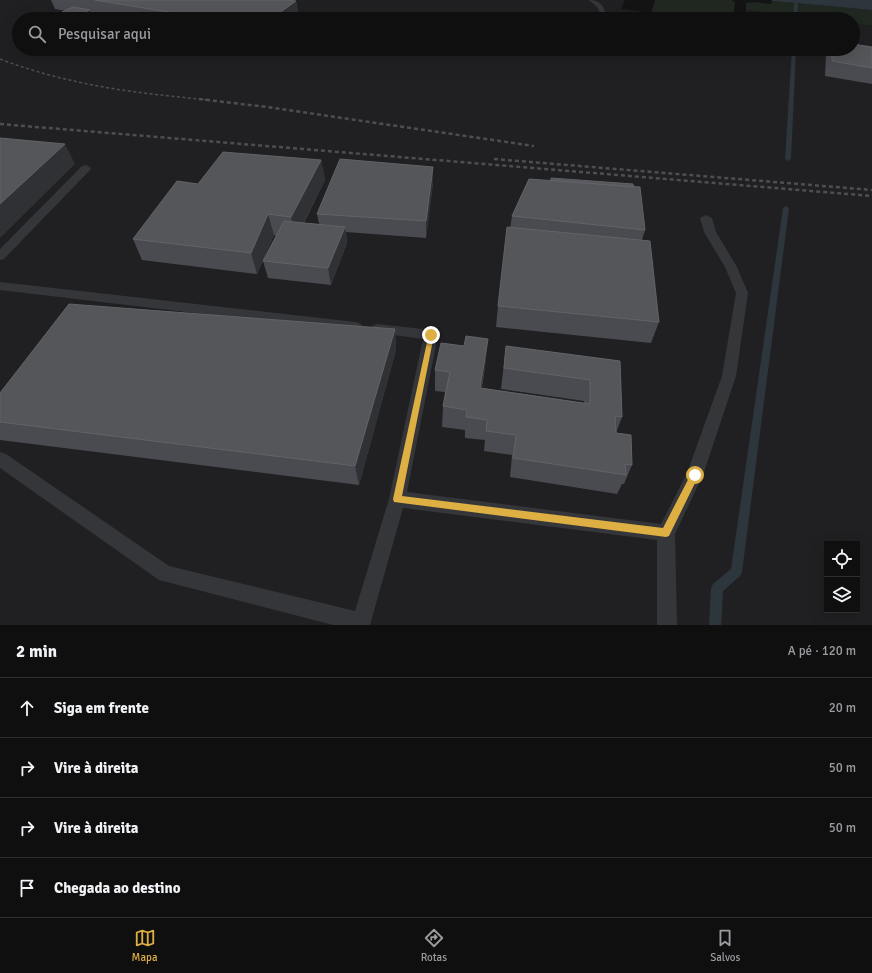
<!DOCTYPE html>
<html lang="pt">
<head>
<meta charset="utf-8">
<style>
  body { margin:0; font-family:Signika,sans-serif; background:#181819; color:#f1f3f6 }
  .controls { position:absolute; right:12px; bottom:12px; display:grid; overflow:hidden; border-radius:0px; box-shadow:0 4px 16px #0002 }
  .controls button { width:36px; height:36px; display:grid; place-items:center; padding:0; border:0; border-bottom:1px solid #2f2f30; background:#0f0f10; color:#f1f3f6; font:20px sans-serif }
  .stop { position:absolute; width:12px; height:12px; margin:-9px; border:3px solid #deaf43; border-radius:50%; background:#fff }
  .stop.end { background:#deaf43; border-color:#fff; box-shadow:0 1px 4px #0008 }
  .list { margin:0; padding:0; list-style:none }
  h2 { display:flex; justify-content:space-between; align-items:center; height:52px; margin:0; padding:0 16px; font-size:17px }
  h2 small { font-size:13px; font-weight:400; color:#9b9c9f }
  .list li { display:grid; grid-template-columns:26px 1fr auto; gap:12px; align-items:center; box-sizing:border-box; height:60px; padding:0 16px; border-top:1px solid #2f2f30 }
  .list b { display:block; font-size:15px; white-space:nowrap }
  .list em { font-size:13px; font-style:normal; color:#9b9c9f }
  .icon { flex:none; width:22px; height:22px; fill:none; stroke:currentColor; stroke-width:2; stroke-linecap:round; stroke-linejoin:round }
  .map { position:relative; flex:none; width:872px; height:625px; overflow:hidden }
  .search { position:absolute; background:#0f0f10; box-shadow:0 4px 16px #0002; left:12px; right:12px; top:12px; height:44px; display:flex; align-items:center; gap:10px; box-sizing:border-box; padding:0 14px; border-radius:22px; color:#9b9c9f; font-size:15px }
  .sheet { height:292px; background:#0f0f10 }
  nav { display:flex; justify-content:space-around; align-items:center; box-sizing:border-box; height:56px; border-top:1px solid #2f2f30; background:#0f0f10; font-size:11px; color:#9b9c9f }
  nav a { display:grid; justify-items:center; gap:2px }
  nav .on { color:#deaf43 }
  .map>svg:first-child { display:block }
</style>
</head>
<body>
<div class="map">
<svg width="872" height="625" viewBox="0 0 872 625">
  <rect width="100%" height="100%" fill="#141415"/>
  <path fill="#202022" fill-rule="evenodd" d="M0 0H625L621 9 697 19H19V49H853V23L872 26V625H0ZM827 544H857V610H827Z
    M746 10 819 19H745Z"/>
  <path fill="#202821" d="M655 0H731L735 2 733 19H697L651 13Z
    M772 1 872 10V26L853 23V19H819L746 10V3L755 2 771 4Z"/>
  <path fill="#2e363d" d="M772 0H872V10L772 1Z"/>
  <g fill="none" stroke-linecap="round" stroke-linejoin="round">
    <path fill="#2e363d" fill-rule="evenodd" d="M796 2 798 3 797 19H793L794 3Z
      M792 49H796L791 159 788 161 785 159Z
      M786 206 789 208 742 572 740 576 723 591 721 625H709L711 588 713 584 731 569 783 208Z"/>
    <path fill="#35363a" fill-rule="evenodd" d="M589 0C600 0 604 5 606 16L605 19H597L600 16 598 8Z
      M86 165 91 168 90 170 4 259 0 260V249L82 166Z
      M706 215 712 218 716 232 737 267 748 293 736 376 703 475 675 534 677 625H657V540L403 508 370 625H333L159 580 0 468V452L6 454 169 566 355 611 389 499 423 339 372 332 370 329 372 326 377 324 431 330 436 331 438 335 407 492 661 524 687 473 722 376 736 293 725 267 704 232 700 218Z
      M0 282 356 322 361 324 363 327 361 330 356 332 0 290Z"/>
    <path stroke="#4c4e53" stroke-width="1.5" stroke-dasharray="3 2.5" stroke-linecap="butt" d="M0 59C71 86 135 93 210 100"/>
    <path stroke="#4c4e53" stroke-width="2.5" stroke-dasharray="4 3" stroke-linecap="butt" d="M199 99 267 107 534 146
      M0 124 872 196
      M494 159 872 190"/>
  </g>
  <path fill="#4a4b50" d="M51 0H287L296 1 299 18 298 19H115L91 15 84 19H74L64 17 62 12 66 11 55 9Z
    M872 47V84L825 76 826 55 829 49H853Z
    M321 160 325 180 304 223 319 224 317 214 433 183 426 238 346 232 347 243 331 285 268 278 263 261 277 236 274 235 257 274 142 260 133 239 198 184Z
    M551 178 645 230 642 240 659 322 651 343 496 327 498 306 512 216 551 180Z
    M395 329 396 350 359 485 0 440V393Z
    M506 346 620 361 622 417 616 433 632 465 624 484H622L617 494 510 477 512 455 484 451 485 440 465 438V430L442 427 443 406 445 392 435 391V370L486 360 482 388 584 403V401L501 389Z"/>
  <path fill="#303134" d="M296 1 299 18 298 19H271Z
    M90 10 91 15 84 19H81L79 15Z
    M65 144 75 164 0 238V204Z
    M321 160 325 180 296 238 291 217Z
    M433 167V183L426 238V221Z
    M268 214 274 235 257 274 251 253Z
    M345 227 347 243 331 285 328 268Z
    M395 329 396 350 359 485 355 466Z
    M488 339 486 360 478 409 480 388Z"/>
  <path fill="#54565a" stroke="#616368" d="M95 0H287L296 1 271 19H211Z
    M73 7 90 10 79 15 62 12Z
    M853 44 872 47V68L832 61V49H853Z
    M0 138 65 144 0 204Z
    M223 152 321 160 291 217 268 214 251 253 133 239 177 181 198 184Z
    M340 159 433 167 426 221 317 214Z
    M551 178 633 184 634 187 551 180Z
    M529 179 640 187 645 230 512 216Z
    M284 221 345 227 328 268 263 261Z
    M507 227 650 241 659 322 498 306Z
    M69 304 395 329 355 466 0 422V393Z
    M466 336 488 339 480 388 590 404V380L504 368 506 346 620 361 622 417 615 416 616 433 631 435 632 465 625 464 626 475 513 458 516 435 486 431 487 420 466 417 467 410 443 406 450 372 435 370 441 343 464 346Z"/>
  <path fill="#deaf43" d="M429 333H431L434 335 402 496 663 528 692 472H697L699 475 669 536 666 537 394 502 393 499Z"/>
</svg>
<div class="controls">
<button><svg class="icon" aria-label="locate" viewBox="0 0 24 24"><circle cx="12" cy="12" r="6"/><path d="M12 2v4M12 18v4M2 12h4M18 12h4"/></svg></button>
<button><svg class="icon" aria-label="layers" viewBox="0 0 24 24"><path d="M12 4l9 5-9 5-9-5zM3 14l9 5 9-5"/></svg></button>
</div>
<div class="stop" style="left:695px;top:475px"></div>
<div class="stop end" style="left:431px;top:335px"></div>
<div class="search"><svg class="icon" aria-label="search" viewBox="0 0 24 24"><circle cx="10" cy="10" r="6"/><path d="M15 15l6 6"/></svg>Pesquisar aqui</div>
</div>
<section class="sheet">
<h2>2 min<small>A pé · 120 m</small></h2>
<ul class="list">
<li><svg class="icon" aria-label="ahead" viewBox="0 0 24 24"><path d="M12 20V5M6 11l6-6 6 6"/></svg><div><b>Siga em frente</b></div><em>20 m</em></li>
<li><svg class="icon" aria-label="right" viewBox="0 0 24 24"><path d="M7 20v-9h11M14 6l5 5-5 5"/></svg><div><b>Vire à direita</b></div><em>50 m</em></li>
<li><svg class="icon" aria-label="right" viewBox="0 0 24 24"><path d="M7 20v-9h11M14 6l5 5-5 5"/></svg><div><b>Vire à direita</b></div><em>50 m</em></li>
<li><svg class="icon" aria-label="arrive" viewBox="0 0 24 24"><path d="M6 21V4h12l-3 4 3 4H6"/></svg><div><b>Chegada ao destino</b></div></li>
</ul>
</section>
<nav>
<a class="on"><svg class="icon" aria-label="map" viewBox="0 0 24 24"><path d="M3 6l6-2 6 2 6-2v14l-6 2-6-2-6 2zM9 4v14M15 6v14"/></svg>Mapa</a>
<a><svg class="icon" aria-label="directions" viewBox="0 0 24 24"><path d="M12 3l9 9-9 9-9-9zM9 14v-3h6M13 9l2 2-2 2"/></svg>Rotas</a>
<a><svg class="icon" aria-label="saved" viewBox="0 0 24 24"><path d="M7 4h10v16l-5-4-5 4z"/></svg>Salvos</a>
</nav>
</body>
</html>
